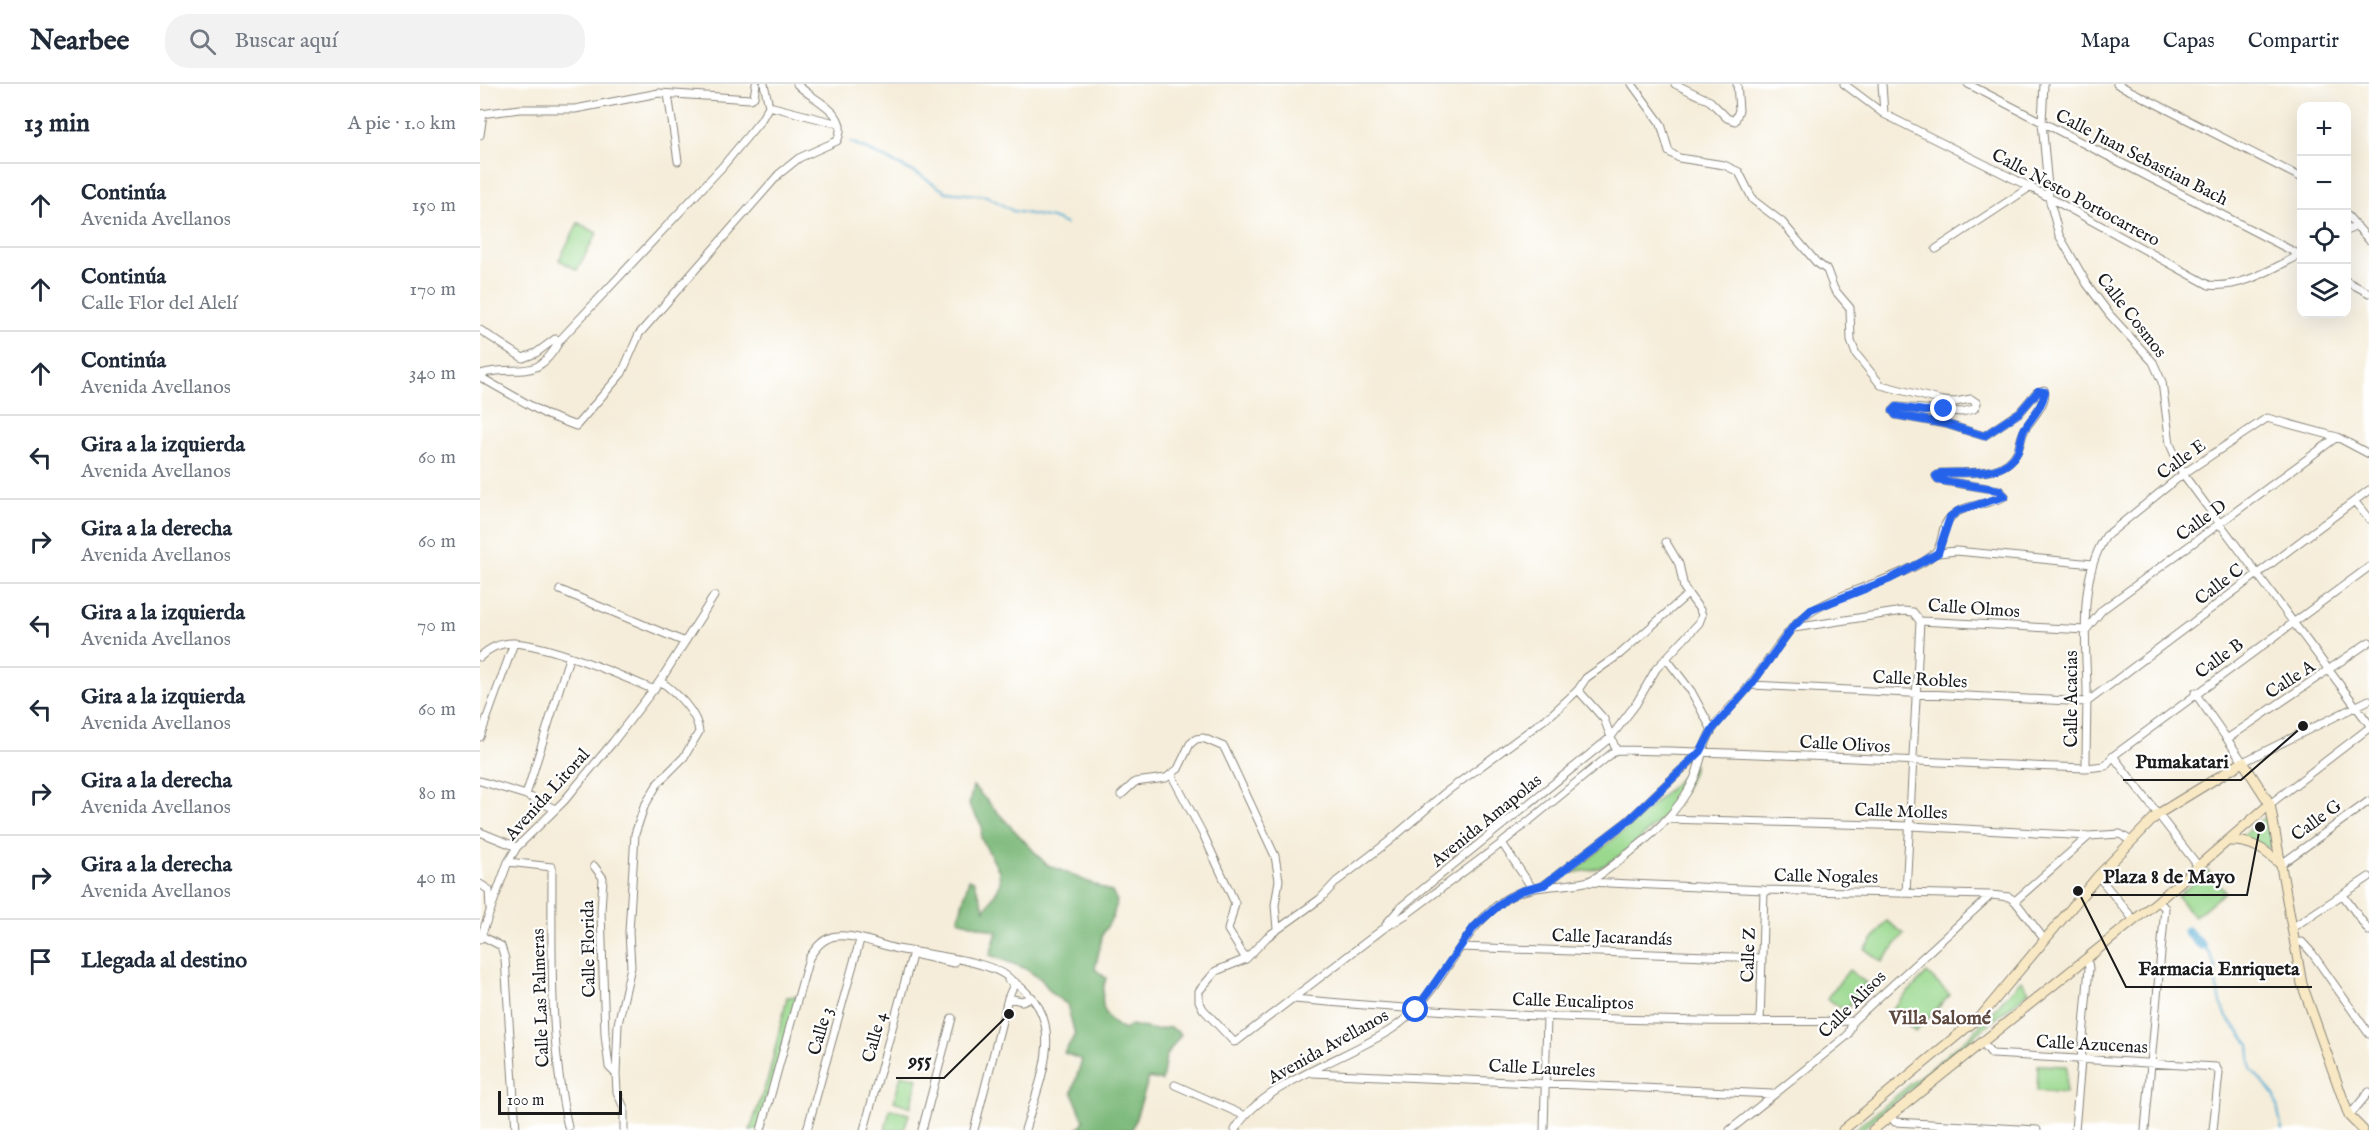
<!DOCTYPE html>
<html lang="es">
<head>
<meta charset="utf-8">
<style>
  body { margin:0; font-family:"IM FELL English",serif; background:#f2f2f3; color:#1f2937 }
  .controls { position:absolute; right:18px; top:18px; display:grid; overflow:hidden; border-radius:12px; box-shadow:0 6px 24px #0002 }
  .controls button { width:54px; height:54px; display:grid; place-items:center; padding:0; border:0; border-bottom:2px solid #e0e1e3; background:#fff; color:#1f2937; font:30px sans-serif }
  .scale { position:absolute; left:18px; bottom:15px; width:124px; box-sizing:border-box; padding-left:6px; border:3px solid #1c1c1c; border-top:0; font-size:16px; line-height:21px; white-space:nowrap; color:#1c1c1c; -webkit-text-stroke:4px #fff; paint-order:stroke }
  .stop { position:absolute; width:18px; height:18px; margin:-14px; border:4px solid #2563eb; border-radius:50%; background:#fff }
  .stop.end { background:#2563eb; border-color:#fff; box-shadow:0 2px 6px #0008 }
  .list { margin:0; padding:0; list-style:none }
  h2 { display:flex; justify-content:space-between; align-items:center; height:78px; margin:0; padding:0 24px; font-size:26px }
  h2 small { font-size:20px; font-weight:400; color:#747a83 }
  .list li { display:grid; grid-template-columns:39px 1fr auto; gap:18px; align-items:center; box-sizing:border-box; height:84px; padding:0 24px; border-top:2px solid #e0e1e3 }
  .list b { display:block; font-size:22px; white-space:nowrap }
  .list p { margin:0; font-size:20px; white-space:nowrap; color:#747a83 }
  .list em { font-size:20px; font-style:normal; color:#747a83 }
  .icon { flex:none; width:33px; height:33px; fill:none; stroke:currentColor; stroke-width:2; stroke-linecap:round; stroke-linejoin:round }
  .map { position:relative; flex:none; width:1889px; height:1046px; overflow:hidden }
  header { display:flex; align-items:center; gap:36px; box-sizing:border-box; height:84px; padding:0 30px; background:#fff; border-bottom:2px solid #e0e1e3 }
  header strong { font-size:28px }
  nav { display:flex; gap:33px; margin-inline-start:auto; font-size:21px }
  .search { width:420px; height:54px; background:#f2f2f3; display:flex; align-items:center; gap:15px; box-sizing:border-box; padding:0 21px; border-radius:24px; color:#747a83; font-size:22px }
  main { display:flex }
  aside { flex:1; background:#fff }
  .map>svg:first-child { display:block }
</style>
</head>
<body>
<header>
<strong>Nearbee</strong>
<div class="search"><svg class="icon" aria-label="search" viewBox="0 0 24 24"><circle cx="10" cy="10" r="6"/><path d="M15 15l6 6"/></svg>Buscar aquí</div>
<nav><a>Mapa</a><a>Capas</a><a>Compartir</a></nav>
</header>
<main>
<aside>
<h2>13 min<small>A pie · 1.0 km</small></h2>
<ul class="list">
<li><svg class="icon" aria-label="ahead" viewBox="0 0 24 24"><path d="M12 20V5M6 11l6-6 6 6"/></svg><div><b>Continúa</b><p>Avenida Avellanos</p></div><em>150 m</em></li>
<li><svg class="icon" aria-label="ahead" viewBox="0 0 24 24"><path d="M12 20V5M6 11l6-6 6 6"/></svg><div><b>Continúa</b><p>Calle Flor del Alelí</p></div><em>170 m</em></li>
<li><svg class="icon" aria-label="ahead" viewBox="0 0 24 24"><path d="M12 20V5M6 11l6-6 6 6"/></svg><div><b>Continúa</b><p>Avenida Avellanos</p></div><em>340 m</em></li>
<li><svg class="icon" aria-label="left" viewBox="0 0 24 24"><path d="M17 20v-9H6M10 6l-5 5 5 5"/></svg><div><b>Gira a la izquierda</b><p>Avenida Avellanos</p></div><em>60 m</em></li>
<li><svg class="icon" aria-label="right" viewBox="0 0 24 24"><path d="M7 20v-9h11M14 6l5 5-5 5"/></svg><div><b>Gira a la derecha</b><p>Avenida Avellanos</p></div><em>60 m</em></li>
<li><svg class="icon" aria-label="left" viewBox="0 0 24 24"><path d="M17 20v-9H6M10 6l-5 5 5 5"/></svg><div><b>Gira a la izquierda</b><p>Avenida Avellanos</p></div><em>70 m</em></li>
<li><svg class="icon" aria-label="left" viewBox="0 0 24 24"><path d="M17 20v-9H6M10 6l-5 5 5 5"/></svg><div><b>Gira a la izquierda</b><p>Avenida Avellanos</p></div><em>60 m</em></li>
<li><svg class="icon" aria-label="right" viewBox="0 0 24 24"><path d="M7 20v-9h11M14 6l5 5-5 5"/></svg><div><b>Gira a la derecha</b><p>Avenida Avellanos</p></div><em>80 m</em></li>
<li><svg class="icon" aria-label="right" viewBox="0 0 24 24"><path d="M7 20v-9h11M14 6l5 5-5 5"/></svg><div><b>Gira a la derecha</b><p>Avenida Avellanos</p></div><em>40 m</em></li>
<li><svg class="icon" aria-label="arrive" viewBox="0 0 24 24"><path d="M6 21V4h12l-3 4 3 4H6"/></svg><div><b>Llegada al destino</b></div></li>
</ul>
</aside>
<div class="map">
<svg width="1889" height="1046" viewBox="0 0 1889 1046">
  <rect width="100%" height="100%" fill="#fff"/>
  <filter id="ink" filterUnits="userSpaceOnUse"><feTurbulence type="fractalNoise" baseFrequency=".0167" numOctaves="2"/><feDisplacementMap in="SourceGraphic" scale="12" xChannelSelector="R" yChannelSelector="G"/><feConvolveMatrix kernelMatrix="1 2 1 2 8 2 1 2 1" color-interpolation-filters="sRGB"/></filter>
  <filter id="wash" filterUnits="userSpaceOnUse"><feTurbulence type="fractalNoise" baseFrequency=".008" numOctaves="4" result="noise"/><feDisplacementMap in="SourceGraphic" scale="24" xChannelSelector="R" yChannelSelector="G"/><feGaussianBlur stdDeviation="1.35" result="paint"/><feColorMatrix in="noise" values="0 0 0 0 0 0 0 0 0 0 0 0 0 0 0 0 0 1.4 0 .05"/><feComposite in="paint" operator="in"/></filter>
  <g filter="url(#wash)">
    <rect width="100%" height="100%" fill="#f5edd9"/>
    <path fill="#99d88d" stroke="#5a7a54" stroke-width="1.5" d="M98 139 117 149 97 186 79 176Z
      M1214 681C1209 714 1149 771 1118 784 1110 787 1099 787 1091 789L1157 736Z
      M1783 734 1787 735 1792 761 1790 764 1762 755V752Z
      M1728 787 1745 808 1714 833 1697 812Z
      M1407 837 1424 850 1402 878 1385 865Z
      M1369 886 1386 899 1365 927 1347 914Z
      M1447 889 1470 911 1435 948 1412 925Z
      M1541 896 1549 907 1381 1046H1374L1491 951Z
      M317 912 280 1046H270L289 991 307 913Z
      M1558 981 1587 982 1586 1009 1557 1007Z
      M421 991 438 994 431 1023 414 1017Z
      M410 1025 429 1030 424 1046H405Z"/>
    <path fill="#7ab878" stroke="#4b6a4a" stroke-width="1.5" d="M493 702 566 780 632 808 637 817 633 833 623 849 615 885 626 894C619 917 621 935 644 946L651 941 676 946 690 943 701 950 686 972 682 997 669 994 652 1046H597L604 1037 592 1008 602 976 584 969 595 951 587 920 573 911 561 895 544 884 510 871 517 848 478 836 489 795 494 797 505 826 520 801 519 787 501 754 502 742 489 721Z"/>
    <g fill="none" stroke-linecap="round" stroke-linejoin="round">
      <path stroke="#56acd2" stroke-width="2" d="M371 58 440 91 466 108 507 112 533 127 572 134 586 140
        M1722 862 1730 869 1736 885 1735 896 1744 929 1769 960 1771 985 1795 1012 1802 1046"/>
      <path stroke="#56acd2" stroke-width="9" d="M1707 847 1722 862"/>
    </g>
  </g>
  <g filter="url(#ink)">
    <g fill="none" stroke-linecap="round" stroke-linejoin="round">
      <defs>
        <path id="minor" d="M1195 0 1230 17 1247 34 1255 37 1259 26 1257 0
          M1364 0 1404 30 1550 103 1729 201C1761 205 1793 184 1822 170
          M1402 0 1404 30
          M1488 0 1822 172
          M1564 0 1562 38 1569 114 1579 151 1607 200 1630 231 1673 278 1682 298 1690 360 1703 390 1889 640
          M1637 0 1822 94
          M188 10 198 77
          M289 22 359 40
          M0 30 40 25H95L179 9 270 15 274 13 276 0
          M0 51 3 30
          M1866 130 1889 156
          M1866 147 1877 142
          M1456 165 1550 103
          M1866 197 1889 209
          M0 246 43 274 56 269 75 255 80 256
          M0 290C39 279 56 301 80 256L242 83 281 36 289 22 284 0
          M0 293 67 331 96 342 142 289 159 250 299 90 319 74 357 57C372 28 331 16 317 0
          M1875 418 1889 435
          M1458 469 1476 467 1613 480
          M80 506 205 558
          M1440 537 1606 546
          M1314 544 1423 527 1433 528 1440 537
          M1606 546 1622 526 1857 353
          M0 573C9 564 20 559 33 559 71 561 138 590 174 606
          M1186 574 1211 607 1232 646
          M1271 601 1607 618
          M1098 606 1124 635 1136 666
          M1715 609 1763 678 1889 616
          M1607 618 1889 406
          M0 653 34 559
          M1747 655 1889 558
          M1136 666 1022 759 927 830 903 845 757 957 754 958 723 925 719 917V907L736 887 766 875 787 853 840 815 857 797 908 758 966 708 1072 630 1098 606 1106 594 1140 570 1208 510
          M1136 666C1293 668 1449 679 1606 684L1625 682 1633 672 1889 483
          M1633 672 1719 783
          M1606 684C1606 658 1607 631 1607 605 1606 557 1598 494 1626 452L1703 390 1787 334 1857 353 1889 370
          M691 690 724 752 755 819 748 846 766 875
          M0 697 46 711 75 725
          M46 711 89 574
          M641 711 655 698 686 694 698 685 710 660 716 655 723 654 744 663 795 772 799 796 795 821 797 845
          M1790 720 1889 644
          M1187 735 1431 742 1609 752 1640 750 1651 757
          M0 748 37 763
          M1022 759 1052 804
          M28 778 72 783C72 869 69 958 88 1043
          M1800 781 1889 717
          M114 782 123 794 121 827 125 951 129 983 136 990
          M1618 792 1654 836
          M1107 798 1284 806 1511 811 1529 813 1535 817 1564 855
          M0 800 9 806 10 825
          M1064 801 1149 736 1221 667
          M1426 809 1440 537
          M1863 811 1889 847
          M1535 817 1609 752
          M906 840 922 822 1130 654 1156 620 1176 585 1219 539 1222 531 1220 526 1204 504 1199 480 1186 458
          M1812 844 1889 793
          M2 852 21 862 25 875 36 1046
          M0 855 28 778 37 763 84 717 133 658 180 597 234 512
          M1814 859 1822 858 1832 869 1889 950
          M981 863 1282 874
          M438 871 474 879
          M528 896C536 898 541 903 547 909 586 944 557 1004 545 1046
          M528 914 542 917 552 913
          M814 915C999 932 1186 940 1373 937
          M1280 938 1284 806
          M1502 958 1512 970 1736 983 1739 989 1733 1046
          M833 989 1292 1010
          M695 1001 763 1031
          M1410 1032 1415 1038 1557 1046
          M1869 1032 1889 1008
          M144 1046V1024L137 1008 136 990 138 940 151 883 149 848 155 750 164 723 178 699 204 673 219 648C218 629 195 607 180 597
          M281 1046 329 874C336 863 344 853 357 852 375 850 399 861 417 865 442 870 516 876 532 897
          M327 1046 380 856
          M384 1046 433 868
          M442 1046 472 934
          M494 1046 528 914 535 898
          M755 1046C779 1001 868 974 912 945 961 913 976 850 1024 816 1050 799 1077 804 1105 798 1115 796 1128 785 1136 779 1167 756 1198 730 1214 695 1221 679 1222 662 1232 646 1242 630 1258 617 1269 602 1284 584 1296 562 1313 543 1342 511 1403 501 1443 478 1471 462 1455 446 1472 432 1486 419 1509 422 1525 412L1519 406 1458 396 1456 392 1461 389C1486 387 1523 395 1537 368 1541 359 1541 350 1547 342 1553 333 1568 318 1564 306L1556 309 1540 328 1504 352 1466 340 1416 331 1413 327 1417 323 1482 328 1494 325 1497 319 1491 315 1475 318 1463 317 1401 301 1376 270 1371 257 1370 224 1354 205 1347 186 1336 178 1302 138 1273 116 1259 88 1244 81 1199 74 1189 68 1181 40 1152 0
          M1064 1046 1067 932
          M1250 1046 1368 951 1373 937 1511 811
          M1595 1046 1609 884 1607 874
          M1665 1046 1685 824 1678 817"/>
        <path id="secondary" d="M1750 757C1772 757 1784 765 1800 780
          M1363 1046 1503 930 1618 792 1678 730 1763 678 1790 720 1822 900 1869 1032 1883 1046
          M1393 1046 1678 817 1790 720"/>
      </defs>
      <use href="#minor" stroke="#88847a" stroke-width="9"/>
      <use href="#secondary" stroke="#88847a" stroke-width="11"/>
      <use href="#minor" stroke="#fff" stroke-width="7"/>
      <use href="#secondary" stroke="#f8e8c3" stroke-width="9"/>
    </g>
  </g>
  <g fill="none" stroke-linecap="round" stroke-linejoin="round" filter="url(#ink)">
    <path stroke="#2563eb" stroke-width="8" d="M936 926 994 843 1026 815 1041 807 1064 801 1149 736 1221 667 1232 646 1271 601 1312 544 1331 526 1410 495 1444 477 1458 469 1470 433 1478 427 1525 412 1519 406 1458 396 1456 392 1461 389C1486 387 1525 395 1538 367 1541 359 1541 351 1545 344 1553 332 1562 323 1565 308L1558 307 1540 328 1504 352 1466 340 1416 331 1413 327 1417 323 1445 327 1464 325"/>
  </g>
  <g text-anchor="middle" stroke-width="4.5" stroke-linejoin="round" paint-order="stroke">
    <g font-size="18" fill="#1c1c1c" stroke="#fff">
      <text transform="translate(1662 73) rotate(27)" y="6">Calle Juan Sebastian Bach</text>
      <text transform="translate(1596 113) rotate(28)" y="6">Calle Nesto Portocarrero</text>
      <text transform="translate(1652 231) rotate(52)" y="6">Calle Cosmos</text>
      <text transform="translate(1701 375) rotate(-36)" y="6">Calle E</text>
      <text transform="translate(1721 436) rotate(-36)" y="6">Calle D</text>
      <text transform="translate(1739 500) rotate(-37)" y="6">Calle C</text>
      <text transform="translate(1494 524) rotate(4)" y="6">Calle Olmos</text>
      <text transform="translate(1739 574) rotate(-36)" y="6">Calle B</text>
      <text transform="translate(1440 595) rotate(3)" y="6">Calle Robles</text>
      <text transform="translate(1810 595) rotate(-33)" y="6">Calle A</text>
      <text transform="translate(1591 615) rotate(-90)" y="6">Calle Acacias</text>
      <text transform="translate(1365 660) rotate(3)" y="6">Calle Olivos</text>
      <text transform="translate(67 710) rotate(-48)" y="6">Avenida Litoral</text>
      <text transform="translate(1421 727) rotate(2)" y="6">Calle Molles</text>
      <text transform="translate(1006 736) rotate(-39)" y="6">Avenida Amapolas</text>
      <text transform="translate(1836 736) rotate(-36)" y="6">Calle G</text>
      <text transform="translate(1346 792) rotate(1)" y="6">Calle Nogales</text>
      <text transform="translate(1132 853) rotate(2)" y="6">Calle Jacarandás</text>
      <text transform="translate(108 865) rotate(-91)" y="6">Calle Florida</text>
      <text transform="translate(1268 871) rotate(-88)" y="6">Calle Z</text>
      <text transform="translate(60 914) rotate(-92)" y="6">Calle Las Palmeras</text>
      <text transform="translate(1093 917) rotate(2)" y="6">Calle Eucaliptos</text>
      <text transform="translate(1372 920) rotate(-45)" y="6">Calle Alisos</text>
      <text transform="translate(340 947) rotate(-74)" y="6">Calle 3</text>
      <text transform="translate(394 953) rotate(-75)" y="6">Calle 4</text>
      <text transform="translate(1612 960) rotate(3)" y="6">Calle Azucenas</text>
      <text transform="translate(848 962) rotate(-29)" y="6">Avenida Avellanos</text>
      <text transform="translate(1062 984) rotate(3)" y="6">Calle Laureles</text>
    </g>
    <g font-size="20" font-weight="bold" fill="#5e493f" stroke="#fff">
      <text x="1460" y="940">Villa Salomé</text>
    </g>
  </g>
  <path fill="none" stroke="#1c1c1c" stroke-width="2" d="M1823 642L1761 696H1643M1780 743L1767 811H1611M1598 807L1646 903H1832M529 930L464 994H416"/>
  <g fill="#1c1c1c" stroke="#fff" stroke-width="2">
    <circle cx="1823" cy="642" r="6"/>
    <circle cx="1780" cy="743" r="6"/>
    <circle cx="1598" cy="807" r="6"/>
    <circle cx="529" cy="930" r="6"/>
  </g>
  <g font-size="20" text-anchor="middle" font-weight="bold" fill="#1c1c1c" stroke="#fff" stroke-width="4.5" stroke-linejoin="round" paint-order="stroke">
    <text x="1702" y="684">Pumakatari</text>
    <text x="1689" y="799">Plaza 8 de Mayo</text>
    <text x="1739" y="891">Farmacia Enriqueta</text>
    <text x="440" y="982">955</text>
  </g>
</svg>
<div class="controls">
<button>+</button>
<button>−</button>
<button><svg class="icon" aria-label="locate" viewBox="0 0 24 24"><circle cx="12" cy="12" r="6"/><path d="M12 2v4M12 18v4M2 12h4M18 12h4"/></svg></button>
<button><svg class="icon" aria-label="layers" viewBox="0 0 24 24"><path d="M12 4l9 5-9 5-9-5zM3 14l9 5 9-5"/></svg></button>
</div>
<div class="scale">100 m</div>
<div class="stop" style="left:936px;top:926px"></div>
<div class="stop end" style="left:1464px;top:325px"></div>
</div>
</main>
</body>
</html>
